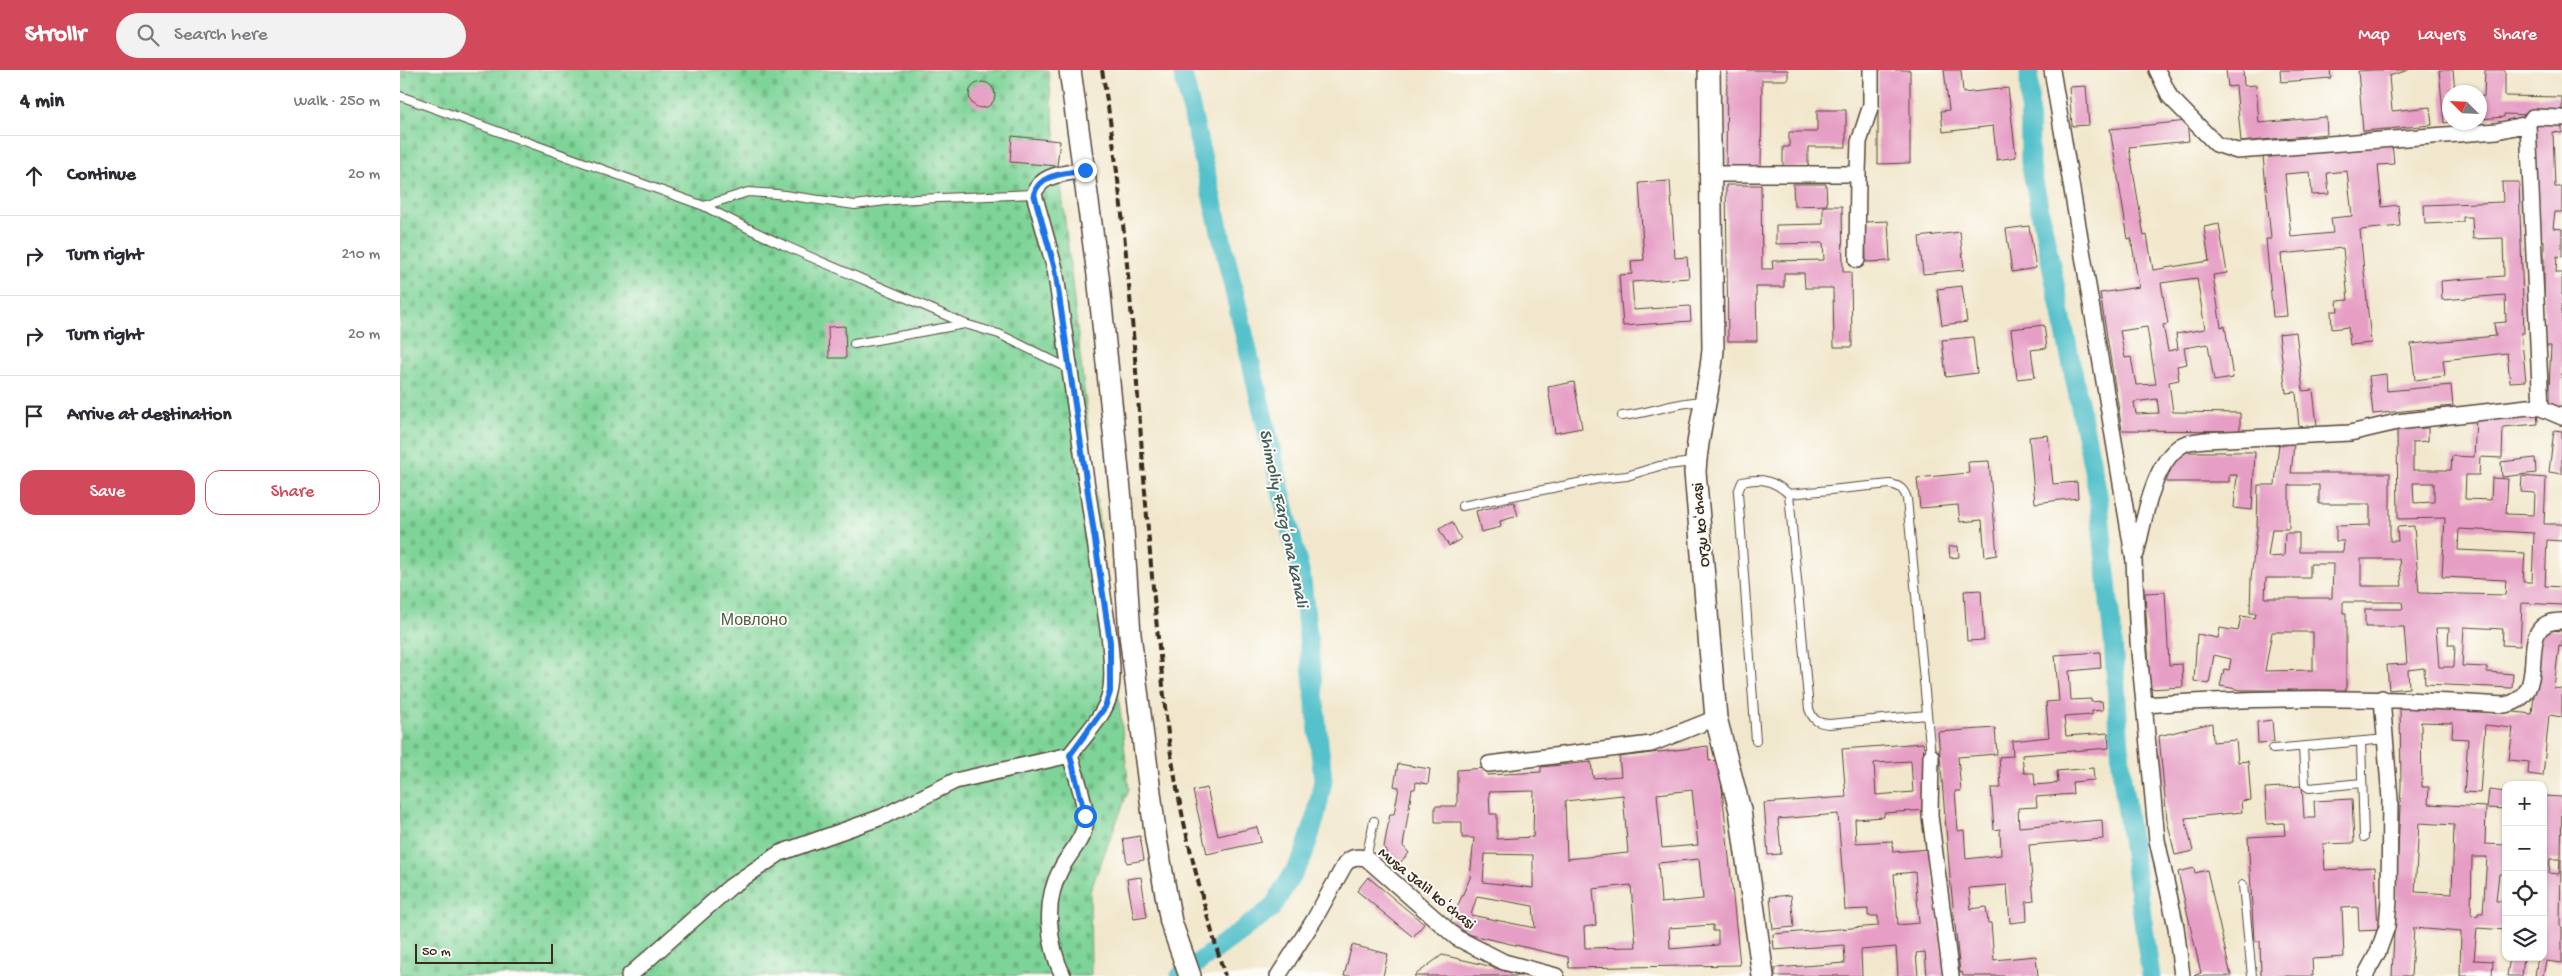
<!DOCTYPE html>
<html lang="en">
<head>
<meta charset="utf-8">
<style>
  body { margin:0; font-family:"Gochi Hand",sans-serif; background:#f2f2f3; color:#2b2b33 }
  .controls { position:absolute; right:15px; bottom:15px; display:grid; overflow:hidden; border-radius:10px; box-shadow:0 1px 4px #0004 }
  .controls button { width:45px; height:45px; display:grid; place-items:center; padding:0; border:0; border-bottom:1px solid #e1e1e2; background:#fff; color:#2b2b33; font:25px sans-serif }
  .compass { position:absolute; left:2042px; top:15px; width:45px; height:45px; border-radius:50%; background:#fff; box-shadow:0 1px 4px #0004; rotate:294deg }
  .scale { position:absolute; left:15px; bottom:12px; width:138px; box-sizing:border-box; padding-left:5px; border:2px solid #3b2a1e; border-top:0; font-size:14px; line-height:18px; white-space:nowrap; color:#3b2a1e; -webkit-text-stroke:4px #fdfcf7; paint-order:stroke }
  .stop { position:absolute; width:15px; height:15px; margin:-11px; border:4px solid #1a73e8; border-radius:50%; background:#fff }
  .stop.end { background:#1a73e8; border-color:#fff; box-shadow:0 1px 5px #0008 }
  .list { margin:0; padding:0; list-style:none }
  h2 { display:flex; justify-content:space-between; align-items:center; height:65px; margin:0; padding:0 20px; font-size:21px }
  h2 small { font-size:16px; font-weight:400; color:#7c7c81 }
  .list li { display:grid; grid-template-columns:32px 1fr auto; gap:15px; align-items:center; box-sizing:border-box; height:80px; padding:0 20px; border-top:1px solid #e1e1e2 }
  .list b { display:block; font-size:19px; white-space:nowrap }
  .list em { font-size:16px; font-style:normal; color:#7c7c81 }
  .actions { display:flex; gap:10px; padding:15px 20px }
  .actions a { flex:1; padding:11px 0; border:1px solid #d1495b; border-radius:15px; text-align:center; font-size:18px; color:#d1495b }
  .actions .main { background:#d1495b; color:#fff }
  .icon { flex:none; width:28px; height:28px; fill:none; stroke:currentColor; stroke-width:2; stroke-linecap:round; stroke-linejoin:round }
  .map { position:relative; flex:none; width:2162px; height:906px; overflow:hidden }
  header { display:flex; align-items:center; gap:30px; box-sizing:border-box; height:70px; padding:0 25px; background:#d1495b; color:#fff }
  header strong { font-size:24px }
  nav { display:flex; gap:28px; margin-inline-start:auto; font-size:18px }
  .search { width:350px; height:45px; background:#f2f2f3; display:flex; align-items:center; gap:12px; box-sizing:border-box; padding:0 18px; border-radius:28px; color:#7c7c81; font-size:19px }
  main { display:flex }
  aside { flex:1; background:#fff }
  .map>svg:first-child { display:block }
</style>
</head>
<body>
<header>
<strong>Strollr</strong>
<div class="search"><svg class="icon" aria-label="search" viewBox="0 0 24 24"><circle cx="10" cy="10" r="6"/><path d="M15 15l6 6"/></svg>Search here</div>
<nav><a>Map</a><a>Layers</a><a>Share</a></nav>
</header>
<main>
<aside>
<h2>4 min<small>Walk · 250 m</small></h2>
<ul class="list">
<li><svg class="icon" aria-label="ahead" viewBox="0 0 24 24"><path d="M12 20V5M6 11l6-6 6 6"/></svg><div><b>Continue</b></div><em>20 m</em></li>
<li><svg class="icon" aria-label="right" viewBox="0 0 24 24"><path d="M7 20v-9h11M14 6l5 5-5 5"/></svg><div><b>Turn right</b></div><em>210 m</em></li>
<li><svg class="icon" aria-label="right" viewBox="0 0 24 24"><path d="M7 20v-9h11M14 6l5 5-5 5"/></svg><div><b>Turn right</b></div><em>20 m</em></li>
<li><svg class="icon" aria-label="arrive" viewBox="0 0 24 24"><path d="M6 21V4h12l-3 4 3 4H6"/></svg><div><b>Arrive at destination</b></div></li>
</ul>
<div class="actions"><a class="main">Save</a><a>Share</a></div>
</aside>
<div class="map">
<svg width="2162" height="906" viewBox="0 0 2162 906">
  <defs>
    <pattern id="cemetery-stones" width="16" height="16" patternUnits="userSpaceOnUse" patternTransform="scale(1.25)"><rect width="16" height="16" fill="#7ed498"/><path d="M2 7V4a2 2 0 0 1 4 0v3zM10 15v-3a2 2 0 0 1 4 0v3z" fill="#6eb683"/></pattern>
  </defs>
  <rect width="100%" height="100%" fill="#fdfcf7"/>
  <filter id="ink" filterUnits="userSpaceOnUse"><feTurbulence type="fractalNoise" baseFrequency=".02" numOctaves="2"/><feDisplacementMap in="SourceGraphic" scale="10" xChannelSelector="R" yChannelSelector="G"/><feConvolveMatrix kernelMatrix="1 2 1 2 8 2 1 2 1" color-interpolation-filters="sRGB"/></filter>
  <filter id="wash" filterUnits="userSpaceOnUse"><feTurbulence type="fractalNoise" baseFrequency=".0096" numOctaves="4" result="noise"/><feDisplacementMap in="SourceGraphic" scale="20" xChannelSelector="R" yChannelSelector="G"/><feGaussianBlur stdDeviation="1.12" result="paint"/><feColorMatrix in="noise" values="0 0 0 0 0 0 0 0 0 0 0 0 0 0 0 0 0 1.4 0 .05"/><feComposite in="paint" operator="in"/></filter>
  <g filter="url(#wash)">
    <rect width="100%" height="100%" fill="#f1e7cc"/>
    <path fill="url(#cemetery-stones)" stroke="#5c7f5b" d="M0 0H648L729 719 690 821 691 906H0Z"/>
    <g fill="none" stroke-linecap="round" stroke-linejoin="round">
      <path stroke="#54c1cb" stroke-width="19" d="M1629 0 1630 92 1698 424 1713 571 1722 708 1751 906
        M780 906 872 838 903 787 916 746 923 710 902 510 782 0"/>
    </g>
    <g id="blocks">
      <path fill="#e69ec5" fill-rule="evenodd" d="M1327 0H1388V10H1362L1361 98H1326Z
        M1478 0H1510V93L1478 94Z
        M1544 0H1561L1563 23 1608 18 1616 87 1597 90 1593 56 1543 62 1541 41 1549 40Z
        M1826 0H1843L1844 16 1856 15 1859 53 1926 47 1927 64 1841 72 1836 16 1828 17Z
        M1880 0H1930L1931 8 1881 12Z
        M1973 0H2009L1989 6 1992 41 2030 37 2032 55 1963 61 1958 1Z
        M2039 0H2053L2055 22H2050V52L2044 53Z
        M2085 0H2105V26L2162 27V46L2104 44V47L2080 49V27L2084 26Z
        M569 25a13 13 0 1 1 26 0a13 13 0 1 1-26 0Z
        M1686 16 1689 55 1672 56 1669 17Z
        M1417 40H1446V77H1408V97H1383V77H1389V62H1417Z
        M2135 48 2162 49V63L2153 62 2155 117H2162V142H2155L2153 158 2162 159V187L2157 186 2156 203H2162V340L2148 337 2151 276H2144V171H2139Z
        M1787 51 1789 71 1729 77 1744 166 1747 165 1753 200 1809 191 1804 157 1819 154 1827 203 1813 205 1821 257 1825 256 1833 308 1814 311 1808 274 1784 278 1787 294 1777 296 1779 310 1769 312 1773 342 1840 343V361L1722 360 1700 223 1739 217 1731 168 1728 169 1710 59ZM1797 208 1805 259 1776 264 1778 279 1768 281 1763 255 1768 254 1761 213ZM1747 257 1756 314 1736 315 1731 287 1725 288 1720 261ZM1757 329 1759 343 1736 344 1734 332Z
        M612 66 660 71 657 96 610 92Z
        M1992 73 1994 94 1978 95 1982 137 1998 135 2000 156 1960 160 1971 273 1950 275 1948 257 1932 259 1931 241H1938L1937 231 1948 230 1943 178 1881 184 1887 246 1873 247 1866 169H1871L1863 86ZM1947 101 1952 146 1931 148 1933 163 1891 167 1885 104 1910 102 1912 125 1929 124 1927 103Z
        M1270 111 1275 188 1287 187 1289 208 1232 212 1234 240 1290 236 1291 251 1223 256 1219 205 1232 204 1231 191 1244 190 1239 113Z
        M2102 112H2119L2124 263H2121L2126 311 2110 312 2107 283 2043 290 2045 306 2015 310 2011 274 2096 266 2094 253 2106 252 2105 225 2042 230 2041 211 2104 206 2103 168 2073 169 2072 147H2063V152L2025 154 2024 135 2103 132Z
        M1393 114H1426L1427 135 1394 136Z
        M1326 115H1361L1362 199H1373L1372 191 1424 190 1423 173 1376 174V155L1423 154V136H1442L1443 202H1451L1452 277H1434L1433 218H1405L1404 203H1384V217H1356L1357 271H1328Z
        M1488 151 1490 191 1466 192 1465 152Z
        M1629 156 1636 198 1612 202 1606 159Z
        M1560 162 1564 200 1523 204 1519 167Z
        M1562 216 1567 252 1542 255 1537 219Z
        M1644 255 1647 278 1631 280 1635 307 1617 309 1611 259Z
        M445 256 446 288H429L428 257Z
        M1896 262 1903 321 1913 320 1917 355 1899 357 1896 322 1886 323 1879 264Z
        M1573 267 1577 303 1546 307 1542 270Z
        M1986 304 1987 321 2051 315 2053 336 1973 344 1969 306Z
        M1174 312 1182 358 1155 363 1148 317Z
        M2137 342 2138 354 2103 357 2102 388 2080 387 2079 405H2066L2065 429 2091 430 2092 408 2108 409 2106 444 2134 445 2135 423 2121 422 2122 406 2146 408 2144 454H2162V471L2147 470 2145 516 2162 517V535L2122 533 2120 576 2102 575 2103 559 2064 557 2062 596 2087 597V602L2113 604 2112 618 2025 614 2024 598 2008 600 2009 618 1989 620 1987 595 2007 594 2004 557H1965V539H2003L2002 532H1943V543H1946V620H1842L1820 616 1824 599 1829 600 1831 589 1814 585 1809 614 1794 611 1797 564 1818 568 1820 558 1838 561 1841 546 1855 548 1856 543H1850L1851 508 1857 459 1858 415H1875L1879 373 1894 374 1891 403H1990V471H1998L1997 457 2014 456 2019 523 2105 525 2106 510 2042 507 2045 448 1998 449 1997 359 2028 358V371L2013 372V400H2051L2052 386 2074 387 2076 349ZM2013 413H2034V432L2014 433ZM1889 415H1919V434H1970V455L1936 456V471H1944L1943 482H1899V463H1885L1884 486 1868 487 1872 459H1889ZM2059 459 2134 463 2132 512H2123L2125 483 2058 480ZM1961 489H1999L2002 516H1961ZM1910 494H1933L1932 528H1865L1866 508H1910ZM2036 558H2049L2048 575H2055L2054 597H2039ZM1872 562H1913V600L1865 601Z
        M2154 360 2162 361V404L2149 402Z
        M1648 365 1653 414 1677 412 1678 428 1635 433 1629 367Z
        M1777 382H1855L1852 440 1834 438 1837 405H1829V412H1766Z
        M2135 388 2136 403 2102 407 2101 392Z
        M1589 391 1597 485 1585 487 1582 450 1560 452 1558 435 1520 438 1517 408 1569 403 1568 392Z
        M1114 432 1118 446 1100 451 1101 457 1081 462 1076 441Z
        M1052 452 1061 469 1049 476 1039 459Z
        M1558 476 1559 487 1550 488 1549 477Z
        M1581 520 1584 570 1567 571 1564 521Z
        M1765 522 1769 595 1782 594 1783 617 1750 619 1745 523Z
        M2141 559 2162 561V577L2159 576 2154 618 2162 619V647L2149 645 2143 706 2128 704 2129 692 2109 690 2113 658 2085 655 2080 723 2064 722 2068 669 2052 668 2053 653 2021 652 2022 717H2029L2028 734 2086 737 2085 774 2106 775V804H2099L2096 831H2106V860L2077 858 2074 890 2093 891 2092 906H2060L2061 862 2014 858 2011 906H1992L2001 715 2000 635 2071 637 2132 644ZM2019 753 2054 755 2052 824 2015 822ZM2072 787H2087L2083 843H2078V846L2071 845Z
        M1700 582 1701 598 1669 601 1671 630 1691 629V632L1702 631 1703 640 1692 641V645L1664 647 1666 666 1708 663 1709 678 1622 685 1624 703H1634L1635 715 1658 713 1657 701 1693 698 1694 710 1672 712 1673 724 1636 727 1637 737 1618 738 1619 757 1702 750 1703 769 1629 775 1634 831 1626 832 1627 851 1610 853 1607 815 1569 818 1571 839 1586 837 1588 853H1591L1594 890 1636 886 1638 906H1563L1562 902 1560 903 1550 807 1538 662 1595 658 1597 684 1558 687 1561 721H1555L1558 761 1564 760 1566 789 1601 785 1600 759 1594 760 1591 718H1601L1599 687 1613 686 1612 671 1649 667 1646 632 1659 631 1655 585Z
        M1872 650 1874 672 1858 673 1857 652Z
        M1812 653 1813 672 1836 670 1838 692 1848 691 1851 730 1841 731 1842 742 1785 748 1793 781 1775 785 1767 750 1759 666Z
        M1523 673 1528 740 1484 743V747L1455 749 1456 773 1492 771 1493 782 1530 779 1545 906H1527L1525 882 1516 883 1518 906H1498L1496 877 1461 880 1462 906H1375V898L1445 893 1444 875 1374 880 1373 864 1478 856V846H1468V839L1445 840 1438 744 1378 749 1381 784 1368 785 1364 733 1446 727 1442 679ZM1511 691 1513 722 1476 725 1474 693ZM1515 802 1519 853 1498 855 1494 804Z
        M1308 676 1309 691 1319 690 1340 895 1169 898 1168 887 1071 865 1050 853 1070 808 1074 768H1062V752H1035V736H1057V700L1086 698 1087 705 1141 702V697L1191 692 1193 708 1221 706 1219 687ZM1292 720 1298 775 1262 778 1257 724ZM1134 721 1133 767 1097 769V744H1090L1089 722ZM1223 725 1228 783 1167 789 1165 731ZM1085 784 1133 785V818L1083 812ZM1299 789 1303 829 1261 833 1258 793ZM1231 815 1236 877 1185 878 1184 857 1196 855 1193 819ZM1077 826 1133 836 1135 858 1071 845ZM1313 855V861H1318V875L1270 879 1269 858Z
        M998 694 1030 699 1028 714 1016 712 1015 719H1012L1003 776 1009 783 998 795 989 788 984 777 990 744H994L999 717 994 716Z
        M1902 716 1904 748H1915L1914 731 1952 729 1954 773 1923 774 1925 800 1975 797 1978 860 1959 861 1958 837 1942 838 1944 887 1912 889 1913 906H1861L1860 871H1854L1848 767 1885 765 1884 753 1867 754 1865 718Z
        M807 718 818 766 857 757 861 772 807 784 793 721Z
        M2089 720 2106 722V739L2087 738Z
        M2143 726 2162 727 2160 856 2162 857V893L2146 891 2143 906H2135L2138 887H2143L2145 844H2143ZM2150 789H2160L2159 804 2149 803Z
        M740 766 744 790 727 793 723 769Z
        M1794 798 1795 803 1807 800 1831 906H1793L1801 903 1778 802Z
        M741 807 747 847 734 849 727 809Z
        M968 807 1024 854 1013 867 957 821Z
        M1391 825 1394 857 1373 859 1370 827Z
        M952 875 988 884 983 906H944Z
        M1042 885 1081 894 1122 906H1014Z
        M2110 887H2124L2122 906H2107Z"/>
    </g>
  </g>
  <g filter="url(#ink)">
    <use href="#blocks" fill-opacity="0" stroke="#564638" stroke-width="1"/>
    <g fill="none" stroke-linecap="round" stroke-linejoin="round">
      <defs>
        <path id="lane" d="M0 26 304 136 348 122 377 124 455 135 493 130 634 124
          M304 136C388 181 478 214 565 254
          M454 274 565 254 599 264 668 298
          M1222 346C1252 343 1274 332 1304 331
          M1062 436 1198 409 1227 406 1259 396 1293 392
          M1527 645 1429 654C1417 653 1413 650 1409 639L1389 424 1490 414C1500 416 1504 419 1507 429L1531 686
          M1356 671 1338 422 1342 412C1362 407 1374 411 1389 424
          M1961 672 1964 767
          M1903 677 1905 715 1909 718 1962 713
          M1873 679 1987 669
          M966 788 974 751
          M1843 815 1852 906"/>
        <path id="street" d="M1652 0 1734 491 1738 571 1757 770 1776 857 1782 906
          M1757 0 1770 27 1816 74 1837 81 2097 61 2128 54 2141 338
          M2128 54 2133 47 2162 48
          M1310 104H1458L1459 72 1471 35V0
          M1457 190 1458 104
          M1736 484C1744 452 1752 393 1782 375 1788 371 1798 371 1805 370L1950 363 1997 352 2128 337 2141 338 2162 347
          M1745 635C1866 626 1983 627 2104 635 2158 626 2108 550 2162 551
          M1531 686 1530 746 1551 906
          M1089 694 1251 674 1316 648
          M229 906 330 817 380 783 482 747 555 711 670 685C684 666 705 646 710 623 714 607 711 589 710 573L655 199 634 124C641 103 666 104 685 100
          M663 906C648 874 643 832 661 799 668 785 682 771 685 756 688 737 675 703 670 685
          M878 906 914 850 944 796C950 787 955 786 966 788L1057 868 1104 892 1156 906
          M1965 906 1978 882 1987 857 1989 830 1990 729 1982 628"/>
        <path id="secondary" d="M670 0 698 205 721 430 730 565 756 769 771 852 790 906
          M1309 0 1313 279C1310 320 1297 361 1295 402L1316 648 1340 740 1363 906"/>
      </defs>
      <use href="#lane" stroke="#564638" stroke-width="10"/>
      <use href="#street" stroke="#564638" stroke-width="18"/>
      <use href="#secondary" stroke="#564638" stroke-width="24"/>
      <use href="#lane" stroke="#fff" stroke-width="8"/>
      <use href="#street" stroke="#fff" stroke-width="15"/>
      <use href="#secondary" stroke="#fff" stroke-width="21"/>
      <path stroke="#3b2a1e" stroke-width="4" stroke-dasharray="8 4" stroke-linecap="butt" d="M702 0C735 191 738 385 759 577 763 611 765 645 770 678 782 755 802 831 825 906"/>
    </g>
  </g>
  <g fill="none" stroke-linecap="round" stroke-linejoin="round" filter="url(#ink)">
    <path stroke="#1a73e8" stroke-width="6" d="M685 100C666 104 640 103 634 124L655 199 710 572V622L705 637 670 685 685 746"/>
  </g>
  <g text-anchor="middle" stroke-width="4" stroke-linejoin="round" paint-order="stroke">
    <g font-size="16" fill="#3b2a1e" stroke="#fdfcf7">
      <text transform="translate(1299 455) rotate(-95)" y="6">Orzu koʻchasi</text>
      <text transform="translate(1028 817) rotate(39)" y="6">Musa Jalil koʻchasi</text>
    </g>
    <g font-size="16" fill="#4f5d43" stroke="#fdfcf7">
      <text x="354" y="555">Мовлоно</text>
    </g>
    <g font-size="18" font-style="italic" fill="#445f5b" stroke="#fdfcf7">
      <text transform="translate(885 448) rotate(78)" y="6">Shimoliy Fargʻona kanali</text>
    </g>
  </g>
</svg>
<div class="controls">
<button>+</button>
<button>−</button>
<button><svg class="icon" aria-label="locate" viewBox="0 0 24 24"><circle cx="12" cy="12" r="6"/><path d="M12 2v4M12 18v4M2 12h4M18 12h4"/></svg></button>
<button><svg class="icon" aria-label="layers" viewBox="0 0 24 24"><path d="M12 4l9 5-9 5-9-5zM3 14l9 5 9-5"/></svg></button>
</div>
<svg class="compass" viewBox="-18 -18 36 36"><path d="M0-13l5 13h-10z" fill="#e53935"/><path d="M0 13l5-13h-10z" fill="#7c7c81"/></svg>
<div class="scale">50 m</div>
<div class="stop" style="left:685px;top:746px"></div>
<div class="stop end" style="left:685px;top:100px"></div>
</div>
</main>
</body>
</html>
